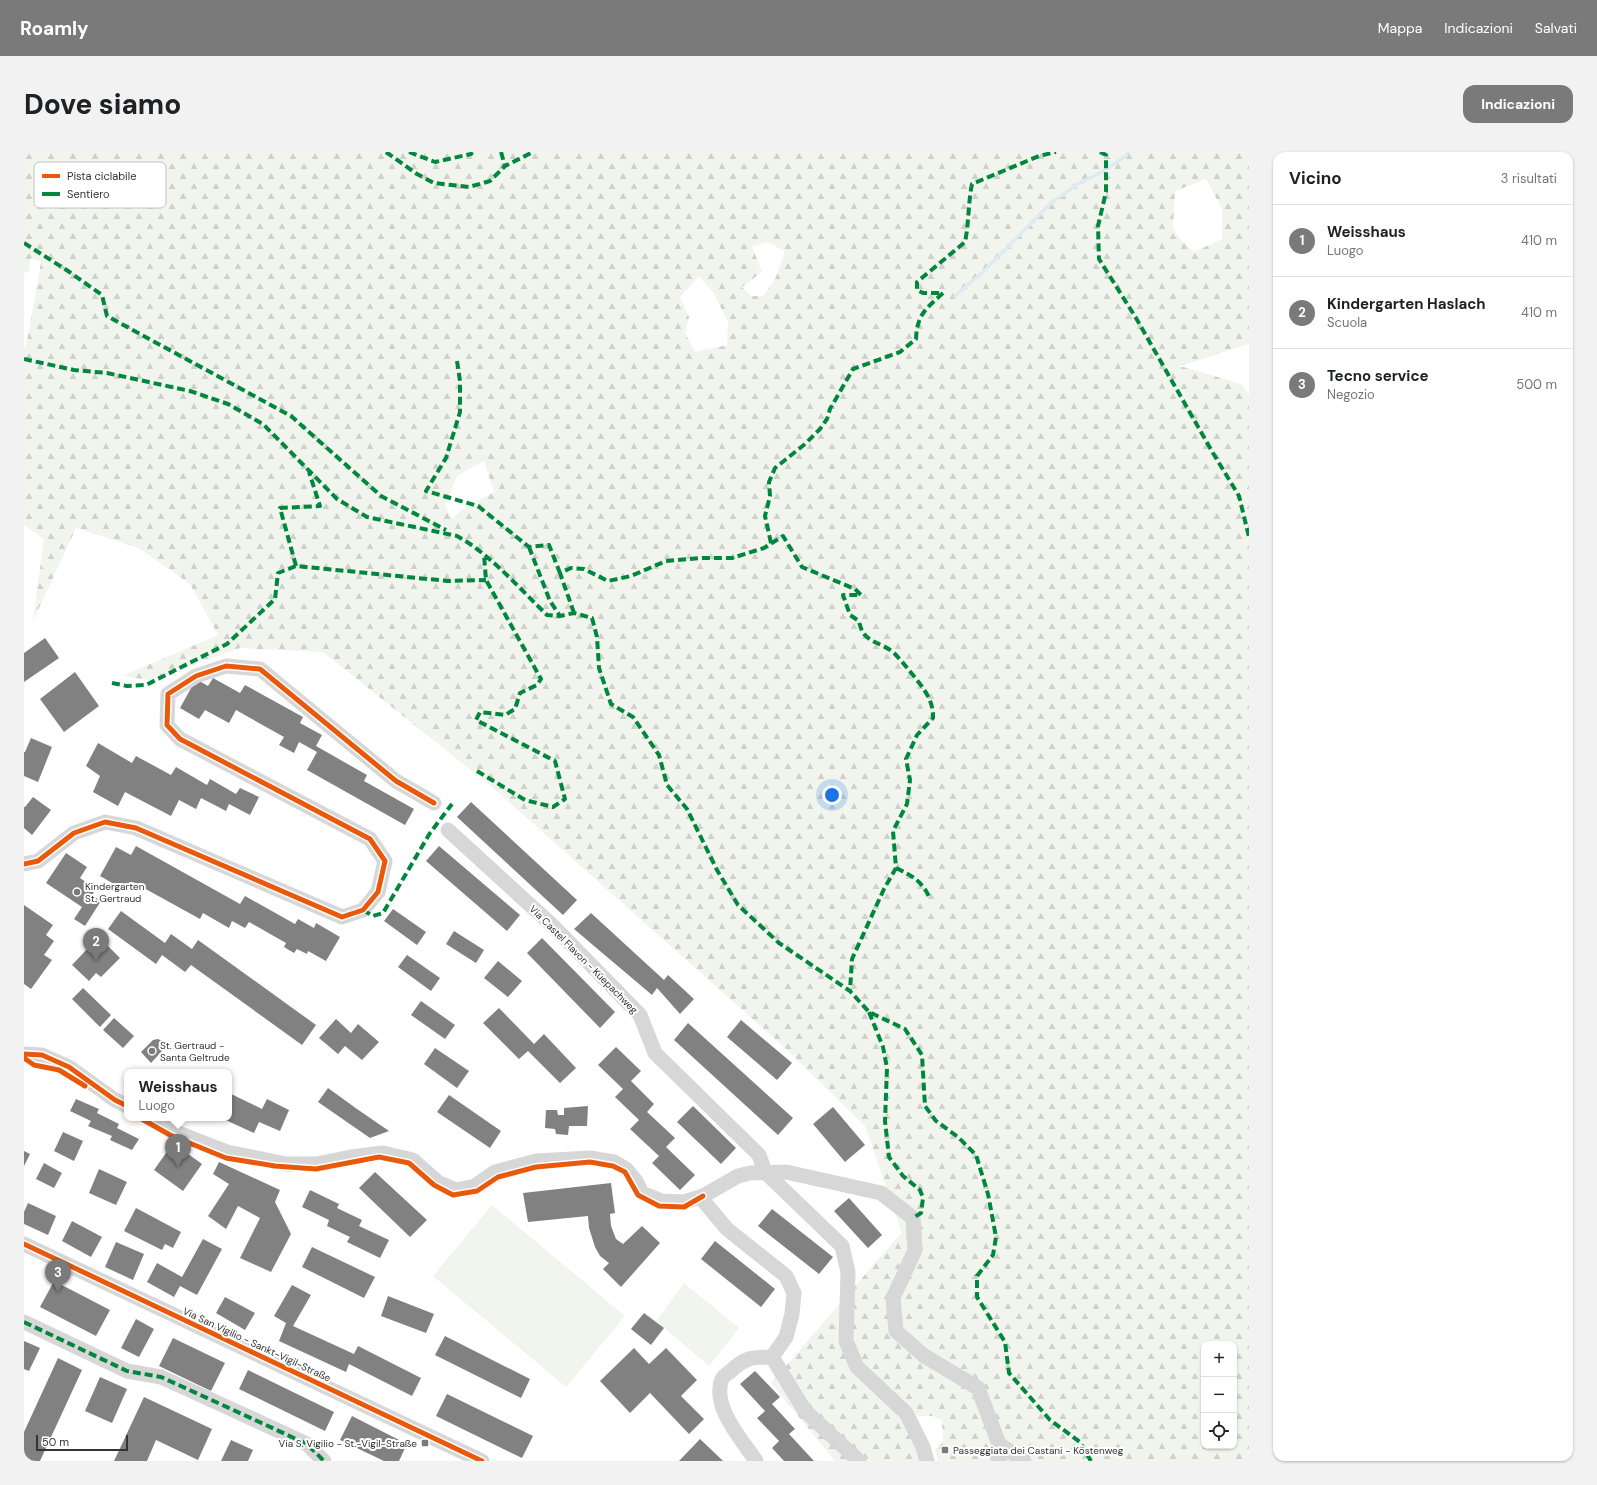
<!DOCTYPE html>
<html lang="it">
<head>
<meta charset="utf-8">
<style>
  body { margin:0; font-family:"DM Sans",sans-serif; background:#f2f2f2; color:#202124 }
  .controls { position:absolute; right:12px; bottom:12px; display:grid; overflow:hidden; border-radius:8px; box-shadow:0 1px 3px #0004 }
  .controls button { width:36px; height:36px; display:grid; place-items:center; padding:0; border:0; border-bottom:1px solid #e0e0e0; background:#fff; color:#202124; font:20px sans-serif }
  .scale { position:absolute; left:12px; bottom:10px; width:92px; box-sizing:border-box; padding-left:4px; border:2px solid #333; border-top:0; font-size:11px; line-height:14px; white-space:nowrap; color:#333; -webkit-text-stroke:3px #fff; paint-order:stroke }
  .you { position:absolute; left:808px; top:643px; width:14px; height:14px; margin:-10px; border:3px solid #fff; border-radius:50%; background:#1a73e8; box-shadow:0 0 0 6px #1a73e833 }
  .badge { display:grid; place-items:center; width:26px; height:26px; border-radius:50%; background:#7a7a7a; color:#fff; font-size:13px; font-weight:700 }
  .pin { position:absolute; translate:-50% -33px; filter:drop-shadow(0 1px 2px #0008) }
  .pin::after { content:''; position:absolute; top:21px; width:14px; height:12px; background:inherit; clip-path:polygon(0 0,100% 0,50% 100%) }
  .popup { position:absolute; left:100px; top:917px; width:108px; height:52px; box-sizing:border-box; display:grid; place-content:center; border-radius:8px; background:#fff; filter:drop-shadow(0 1px 3px #0005); font-size:13px; white-space:nowrap; color:#757577 }
  .popup b { font-size:15px; color:#202124 }
  .popup::after { content:''; position:absolute; left:50%; top:100%; margin-left:-8px; border:8px solid transparent; border-top-color:#fff }
  .list { margin:0; padding:0; list-style:none }
  h2 { display:flex; justify-content:space-between; align-items:center; height:52px; margin:0; padding:0 16px; font-size:17px }
  h2 small { font-size:13px; font-weight:400; color:#757577 }
  .list li { display:grid; grid-template-columns:26px 1fr auto; gap:12px; align-items:center; box-sizing:border-box; height:72px; padding:0 16px; border-top:1px solid #e0e0e0 }
  .list b { display:block; font-size:15px; white-space:nowrap }
  .list p { margin:0; font-size:13px; white-space:nowrap; color:#757577 }
  .list em { font-size:13px; font-style:normal; color:#757577 }
  .icon { flex:none; width:22px; height:22px; fill:none; stroke:currentColor; stroke-width:2; stroke-linecap:round; stroke-linejoin:round }
  .map { position:relative; flex:none; width:1225px; height:1309px; overflow:hidden; border-radius:12px }
  header { display:flex; align-items:center; gap:24px; box-sizing:border-box; height:56px; padding:0 20px; background:#7a7a7a; color:#fff }
  header strong { font-size:19px }
  nav { display:flex; gap:22px; margin-inline-start:auto; font-size:14px }
  .intro { display:flex; align-items:center; justify-content:space-between; box-sizing:border-box; height:96px; padding:0 24px }
  h1 { margin:0; font-size:28px }
  .button { padding:10px 18px; border-radius:12px; background:#7a7a7a; color:#fff; font-size:14px; font-weight:700 }
  main { display:flex; gap:24px; padding:0 24px }
  aside { flex:1; background:#fff; border-radius:12px; box-shadow:0 1px 3px #0004 }
  .map>svg:first-child { display:block }
</style>
</head>
<body>
<header>
<strong>Roamly</strong>
<nav><a>Mappa</a><a>Indicazioni</a><a>Salvati</a></nav>
</header>
<div class="intro"><h1>Dove siamo</h1><a class="button">Indicazioni</a></div>
<main>
<div class="map">
<svg width="1225" height="1309" viewBox="0 0 1225 1309">
  <defs>
    <pattern id="forest-firs" width="22" height="20" patternUnits="userSpaceOnUse"><rect width="22" height="20" fill="#f1f5ed"/><path d="M5 1l3.5 6h-7zM16 11l3.5 6h-7z" fill="#cfd2cc"/></pattern>
  </defs>
  <rect width="100%" height="100%" fill="#fff"/>
  <path fill="url(#forest-firs)" fill-rule="evenodd" d="M0 0H1225V192L1156 214 1217 232 1225 243V1309H914L911 1298 919 1289 918 1269 909 1264H896L882 1261 902 1309H811L747 1231 878 1080 841 974 761 896 468 635 299 500 216 496 126 528 98 524 194 483 166 432 115 396 52 376 9 469 20 387 0 373V195H2L17 110 6 106 5 120 0 121ZM1182 27 1198 57V87L1170 100 1155 86 1149 76 1151 39ZM743 90 761 99 752 125 739 144H727L718 135 738 120 728 94ZM675 124 689 140 704 170 703 193 671 200 661 181 665 165 656 145ZM460 309 470 340 440 356 428 367 421 353 433 324ZM1180 1192H1210V1294H1180Z"/>
  <path fill="#f1f5ed" d="M468 1053 601 1164 542 1235 409 1124Z
    M660 1131 715 1176 685 1214 632 1169Z"/>
  <g fill="none" stroke-linecap="round" stroke-linejoin="round">
    <path stroke="#ddebf3" stroke-width="3.5" d="M931 144 960 119 1027 51 1054 32 1078 20 1102 4 1104 0"/>
  </g>
  <path fill="#818181" d="M21 486 35 506 0 530V501Z
    M51 520 75 554 40 580 16 547Z
    M189 526 216 541 221 533 279 565 276 571 298 583 292 594 343 623 340 629 390 657 381 673 283 618 293 600 275 590 270 601 255 593 260 585 212 558 205 571 181 558 175 567 156 556 172 527 184 534Z
    M7 586 28 595 14 630 0 624V600H1Z
    M74 591 108 611 112 604 147 623 152 615 183 633 186 627 212 642 216 636 235 645 226 663 205 652 202 659 177 646 172 657 155 648 147 664 101 640 94 654 69 640 76 624 62 614Z
    M9 645 27 658 8 683 0 676V655H1Z
    M447 650 553 748 539 763 433 665Z
    M112 694 216 752 221 744 271 772 274 767 290 776 292 771 316 785 302 809 284 799 283 802 273 797 270 801 260 795 262 791 225 770 221 776 208 769 205 776 179 761 176 767 109 730 104 740 76 724 92 695 107 703Z
    M415 694 496 763 483 779 402 709Z
    M42 701 63 715 56 726 72 737 68 743 77 749 61 774 50 767 58 755 22 731Z
    M0 753 29 773 22 783 30 789 20 803 28 808 7 837 0 832Z
    M369 757 402 780 393 793 360 769Z
    M97 759 141 791 147 782 168 797 174 788 292 873 278 893 167 813 161 820 138 803 132 812 84 777Z
    M567 761 640 828 644 823 670 847 656 862 633 836 628 843 550 777Z
    M430 779 460 798 452 811 422 792Z
    M518 786 591 860 576 876 503 801Z
    M80 790 96 806 77 825 72 821 65 829 48 813 65 795 71 800Z
    M383 803 416 826 407 839 374 815Z
    M474 809 498 829 484 845 460 826Z
    M59 836 87 863 76 875 48 847Z
    M397 849 431 873 421 887 387 863Z
    M475 856 510 892 520 882 552 916 536 931 504 899 495 907 459 871Z
    M90 866 110 884 99 896 79 878Z
    M312 867 327 881 334 872 355 890 338 908 321 894 314 902 295 886Z
    M717 868 768 911 753 928 703 885Z
    M664 871 769 966 754 983 650 888Z
    M134 887 138 889 141 893 139 898 127 911 117 900 129 888Z
    M592 895 617 919 607 929 630 952 623 960 651 986 642 995 671 1023 656 1038 628 1011 635 1004 606 977 615 968 591 945 599 937 574 913Z
    M411 896 445 919 433 936 400 912Z
    M304 936 333 957 365 979 346 986 294 950Z
    M205 941 238 957 243 947 265 958 256 979 235 970 230 981 197 966H205Z
    M425 943 477 979 466 996 413 960Z
    M52 947 75 957 73 961 95 972 93 976 115 987 108 998 86 988 88 984 64 974 67 969 46 959Z
    M564 954 563 974H545L544 983 532 982 531 977 521 976 522 958H533L534 963H540V956Z
    M669 954 712 996 697 1012 653 970Z
    M809 955 841 993 821 1010 789 972Z
    M39 980 59 989 50 1009 30 999Z
    M149 991 178 1012 159 1039 130 1018Z
    M0 999 6 1002 0 1014Z
    M195 1010 256 1038 251 1050 267 1082 247 1120 216 1106 236 1066 214 1054 202 1077 184 1064 205 1032 189 1022Z
    M20 1011 38 1021 30 1036 12 1027Z
    M75 1017 103 1030 92 1053 65 1041Z
    M351 1020 403 1068 386 1085 335 1036Z
    M587 1031 591 1061 586 1062 587 1074 592 1087 599 1092 618 1074 636 1091 597 1135 579 1117 585 1111 576 1104 571 1095 565 1076 564 1064 504 1070 499 1041Z
    M286 1038 315 1052 313 1056 338 1068 335 1074 365 1088 356 1106 323 1090 326 1085 303 1074 305 1068 278 1055Z
    M825 1046 858 1083 844 1096 810 1059Z
    M4 1051 32 1064 24 1083 0 1072V1060Z
    M112 1056 157 1080 149 1096 141 1092 138 1098 100 1079Z
    M748 1057 809 1105 795 1122 734 1074Z
    M48 1069 78 1085 67 1105 38 1089Z
    M179 1087 198 1097 173 1143 156 1134 150 1145 123 1130 133 1111 158 1125Z
    M691 1089 751 1137 737 1155 677 1107Z
    M92 1090 120 1102 109 1128 81 1115Z
    M288 1095 351 1125 340 1146 278 1115Z
    M30 1129 86 1158 72 1184 16 1155Z
    M268 1133 287 1143 269 1174 330 1202 334 1194 397 1226 388 1244 325 1212 322 1220 255 1189 262 1171 250 1164Z
    M364 1144 410 1162 402 1181 357 1164Z
    M201 1145 231 1161 221 1178 192 1161Z
    M620 1161 640 1176 627 1193 607 1177Z
    M112 1167 130 1177 115 1205 97 1196Z
    M421 1184 506 1227 497 1246 411 1203Z
    M149 1186 201 1211 187 1239 135 1214Z
    M0 1189 16 1196 5 1219 0 1217Z
    M610 1196 625 1212 642 1196 673 1228 657 1244 680 1267 665 1282 626 1241 606 1261 576 1229Z
    M34 1206 58 1218 16 1309H0V1280Z
    M224 1218 310 1260 301 1279 215 1237Z
    M731 1219 756 1245 748 1252 771 1277 765 1282 790 1309H760L748 1296 755 1289 733 1266 741 1259 716 1232Z
    M76 1225 103 1237 88 1271 61 1259Z
    M423 1242 509 1284 498 1306 412 1264Z
    M120 1245 188 1277 174 1308 132 1288 123 1309H90Z
    M328 1264 383 1292 375 1309H360L316 1288Z
    M676 1287 695 1305 699 1309H655Z
    M207 1288 229 1298 224 1309H197Z"/>
  <g fill="none" stroke-linecap="round" stroke-linejoin="round">
    <path stroke="#d7d7d7" stroke-width="15" d="M424 678 529 774 616 863 631 901 735 1003 741 1020 818 1094 824 1120 822 1189 833 1215 882 1261 899 1295 903 1309
      M0 712 14 709 50 681 81 670 112 676 318 765 339 758 354 740 361 709 346 687 156 587 143 573 144 542 172 524 202 514 236 517 372 629 410 651
      M0 902 18 903 45 915 91 948 103 954
      M125 966 149 979 203 1000 262 1012H292L327 1005 359 1001 389 1008 415 1031 432 1038 451 1034 471 1020 512 1009 566 1006 590 1010 602 1017 612 1029 618 1041 637 1049 660 1050 679 1044 714 1024 726 1021 762 1020 857 1041 889 1066 891 1098 869 1146 872 1179 899 1203 954 1236 975 1292 1000 1309
      M679 1044 682 1052 703 1077 762 1124 770 1141 768 1162 762 1185 748 1205
      M0 1092 458 1309
      M0 1170 103 1219 137 1225 205 1256 283 1292 300 1309
      M748 1205 781 1259 835 1309
      M975 1292 973 1304 976 1309
      M732 1309C718 1288 687 1254 698 1227 699 1224 704 1221 707 1219 721 1205 729 1205 748 1205"/>
    <path stroke="#00873e" stroke-width="4" stroke-dasharray="8 4" stroke-linecap="butt" d="M362 0 393 22 410 31 445 35 466 29 481 14 509 0
      M385 0 411 10 447 2 448 0
      M477 0 481 14
      M1076 0 1082 3V40L1074 74 1075 107 1112 166 1189 301 1215 344 1225 385
      M0 91 44 119 78 143 83 164 267 264 357 344 422 378
      M0 207 50 218 83 221 166 239 204 252 239 272 313 347 343 365 433 384C466 402 495 436 523 463L536 464 550 461 568 466 573 485 575 516 587 552 609 565 635 603 643 633 663 657 693 718 714 753 755 791 826 839 845 860 881 877 898 903 901 954 912 969 934 985 952 1003 964 1042 972 1085 969 1103 953 1124V1145L981 1190 985 1221 1026 1268 1056 1290 1067 1309
      M433 209 436 229V260L422 306 402 339 454 354 505 395 525 393 536 421
      M747 391 741 364 746 344 745 330 751 316 781 292 796 277 803 267 806 257 829 217 876 200 892 187C893 162 902 157 919 141H899L893 138V130L941 90C945 71 944 51 948 32L1015 4 1032 0
      M505 395 526 449 536 464
      M272 414 256 356 296 354 285 320
      M550 461 536 421 547 416 560 417 584 429 607 424 642 409 678 406H708L740 396 759 384 778 415 831 437 837 443H819L826 463 835 469C839 492 855 488 870 501 875 506 880 512 884 517 896 532 910 546 909 566L893 583 882 607 886 628 883 652 869 679 872 716 860 737 828 807 826 839
      M88 531 103 534 122 533 203 492 251 447 254 421 272 414 424 429 462 428
      M453 619 501 648 529 655 541 647 531 609 452 568 456 560 481 563 491 557 496 541 513 533 517 527 462 428 460 403
      M872 716C889 724 899 730 906 747
      M339 758 349 764 359 761 406 681 428 652
      M845 860 859 895 863 916 861 969 865 1005 879 1024 896 1038 899 1046 897 1061 889 1066
      M0 1170 103 1219 137 1225 205 1256 283 1292 300 1309"/>
    <defs>
      <path id="cycleway" d="M0 712 14 709 50 681 81 670 112 676 318 765 339 758 354 740 361 709 346 687 156 587 143 573 144 542 172 524 202 514 236 517 372 629 410 651
        M0 902 18 903 45 915 91 948 103 954
        M0 906 10 913 35 918 61 934
        M116 966 146 983 202 1006 251 1014 292 1017 355 1005 385 1011 410 1033 429 1043 453 1039 474 1025 512 1015 566 1010 589 1014 601 1020 614 1043 635 1054 660 1055 679 1044
        M0 1092 458 1309"/>
    </defs>
    <use href="#cycleway" stroke="#fff" stroke-width="8"/>
    <use href="#cycleway" stroke="#e8590c" stroke-width="5"/>
  </g>
  <g fill="#7a7a7a" stroke="#fff" stroke-width="1.5">
    <circle cx="53" cy="740" r="4"/>
    <circle cx="128" cy="899" r="4"/>
    <rect x="397" y="1287" width="8" height="8" rx="2"/>
    <rect x="917" y="1294" width="8" height="8" rx="2"/>
  </g>
  <g text-anchor="middle" stroke-width="4" stroke-linejoin="round" paint-order="stroke">
    <g font-size="10" fill="#333" stroke="#fff" text-anchor="start">
      <text x="61" y="738">Kindergarten<tspan x="61" dy="12">St. Gertraud</tspan></text>
      <text x="136" y="897">St. Gertraud -<tspan x="136" dy="12">Santa Geltrude</tspan></text>
      <text x="393" y="1295" text-anchor="end">Via S. Vigilio - St.-Vigil-Straße</text>
      <text x="929" y="1302">Passeggiata dei Castani - Köstenweg</text>
    </g>
    <g font-size="10" fill="#333" stroke="#fff">
      <text transform="translate(560 807) rotate(45)" y="4">Via Castel Flavon - Küepachweg</text>
      <text transform="translate(233 1192) rotate(25)" y="4">Via San Vigilio - Sankt-Vigil-Straße</text>
    </g>
  </g>
  <rect x="10" y="10" width="132" height="46" rx="6" fill="#fff" stroke="#c2c2c2" stroke-width="1"/>
  <rect x="18" y="22" width="18" height="4" fill="#e8590c"/>
  <rect x="18" y="40" width="18" height="4" fill="#00873e"/>
  <g font-size="11" fill="#333">
    <text x="43" y="28">Pista ciclabile</text>
    <text x="43" y="46">Sentiero</text>
  </g>
</svg>
<div class="controls">
<button>+</button>
<button>−</button>
<button><svg class="icon" aria-label="locate" viewBox="0 0 24 24"><circle cx="12" cy="12" r="6"/><path d="M12 2v4M12 18v4M2 12h4M18 12h4"/></svg></button>
</div>
<div class="scale">50 m</div>
<div class="you"></div>
<div class="pin badge" style="left:154px;top:1015px">1</div>
<div class="popup"><b>Weisshaus</b>Luogo</div>
<div class="pin badge" style="left:72px;top:809px">2</div>
<div class="pin badge" style="left:34px;top:1140px">3</div>
</div>
<aside>
<h2>Vicino<small>3 risultati</small></h2>
<ul class="list">
<li><span class="badge">1</span><div><b>Weisshaus</b><p>Luogo</p></div><em>410 m</em></li>
<li><span class="badge">2</span><div><b>Kindergarten Haslach</b><p>Scuola</p></div><em>410 m</em></li>
<li><span class="badge">3</span><div><b>Tecno service</b><p>Negozio</p></div><em>500 m</em></li>
</ul>
</aside>
</main>
</body>
</html>
